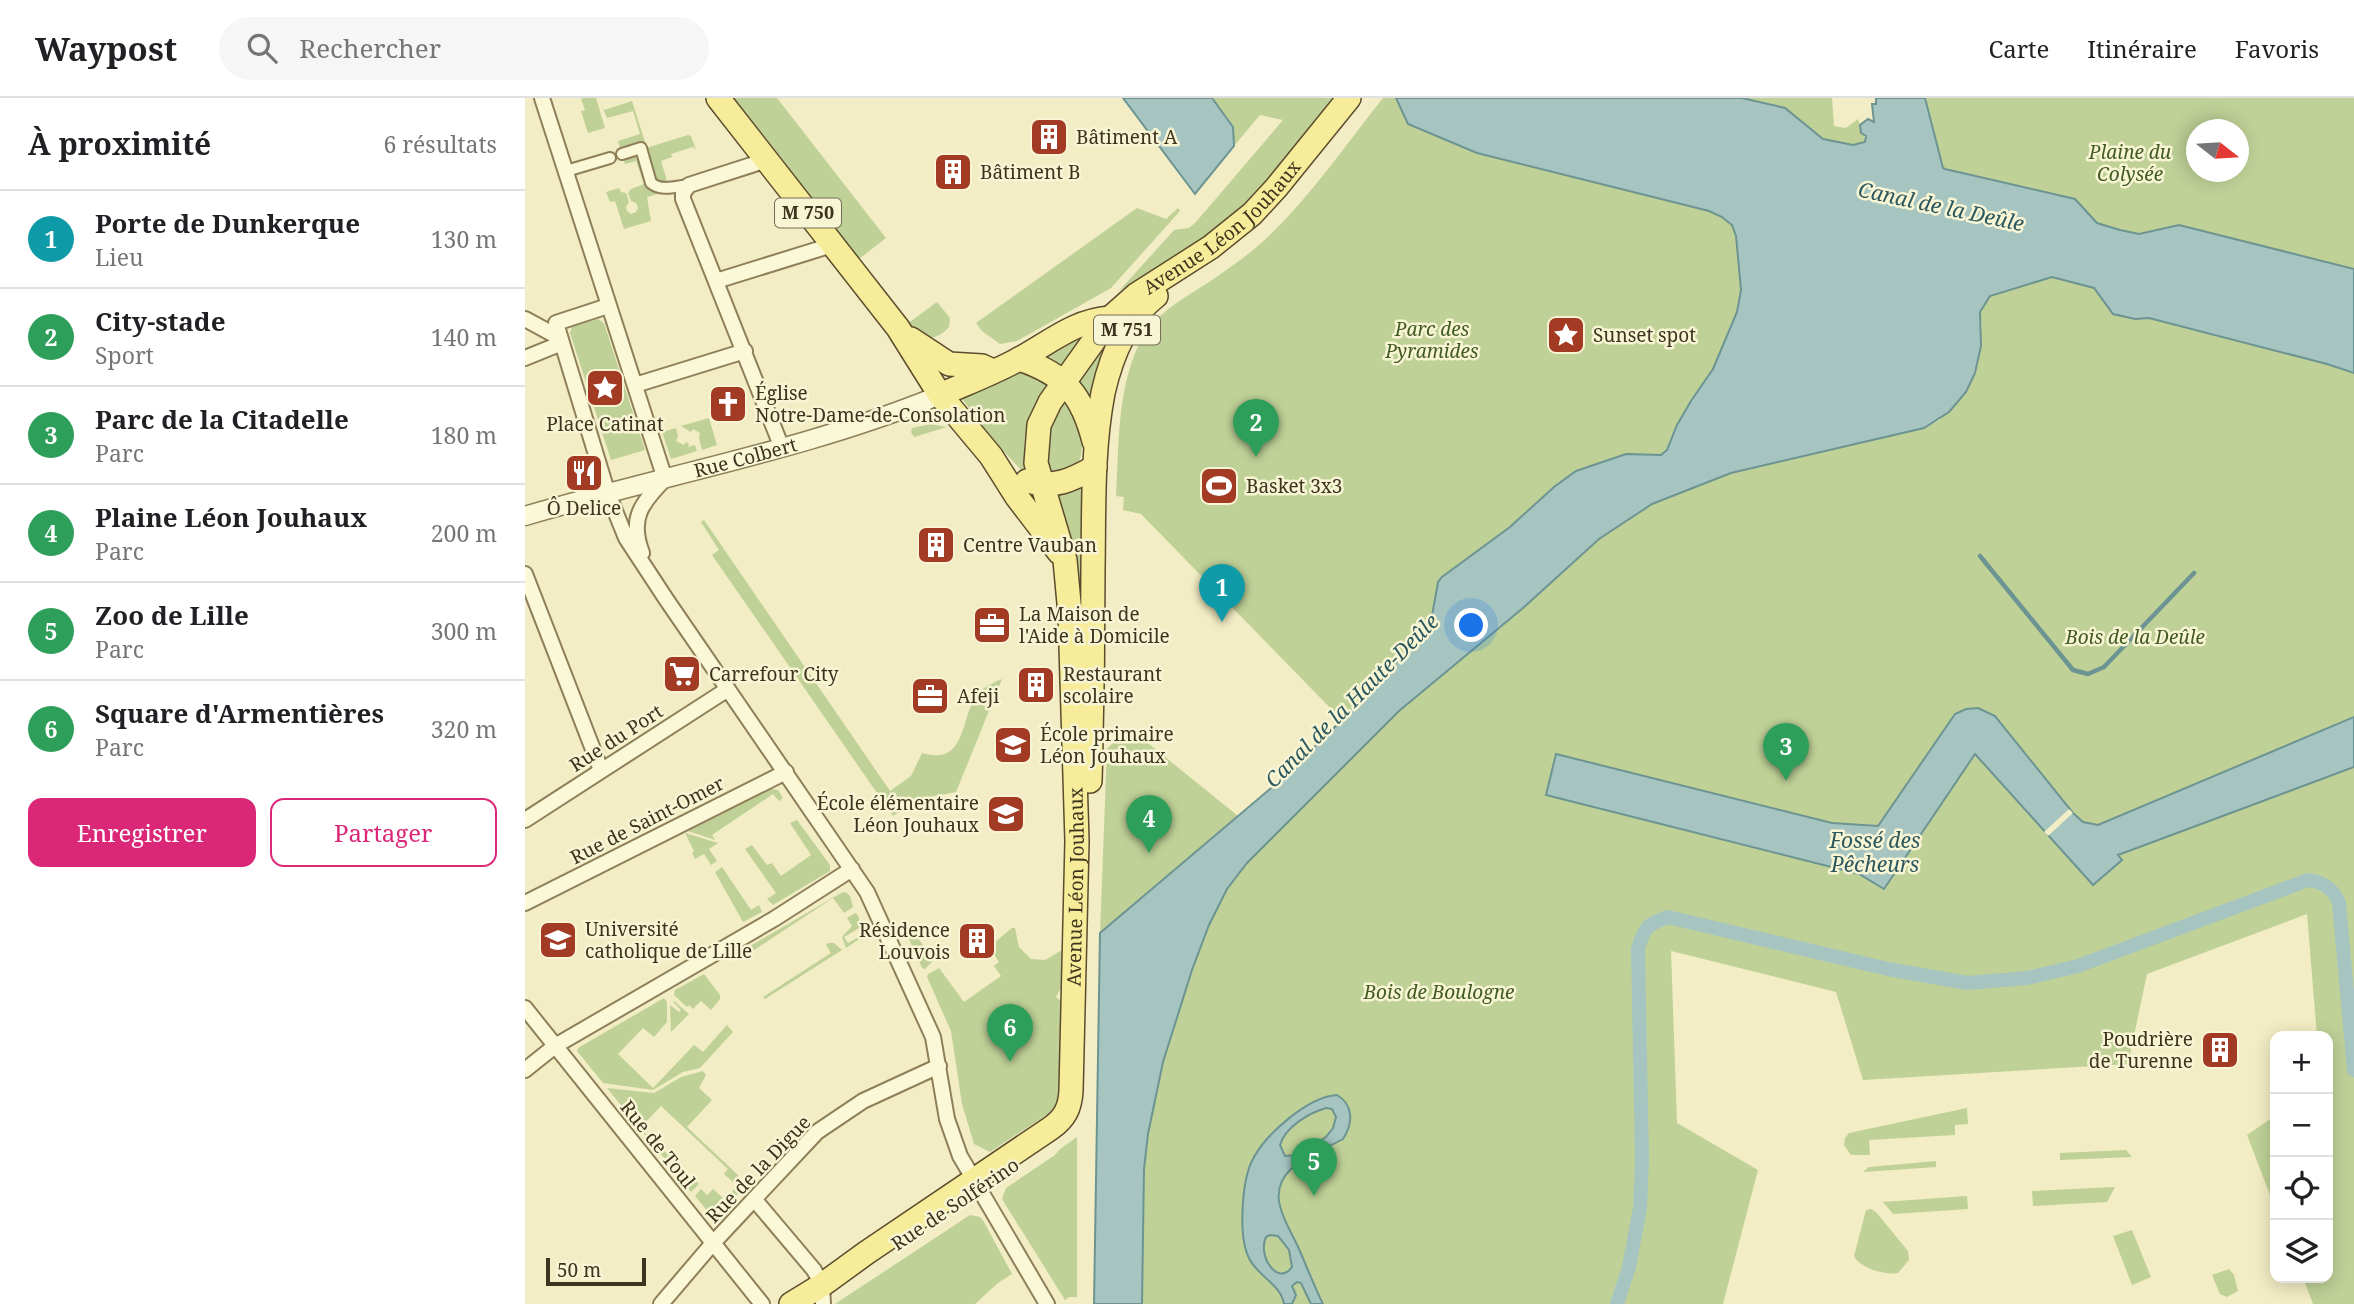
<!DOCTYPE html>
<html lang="fr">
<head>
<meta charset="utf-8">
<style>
  body { margin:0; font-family:"Noto Serif",serif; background:#f6f6f6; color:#202124 }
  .controls { position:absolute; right:21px; bottom:21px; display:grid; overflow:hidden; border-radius:14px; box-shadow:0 4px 18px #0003 }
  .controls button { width:63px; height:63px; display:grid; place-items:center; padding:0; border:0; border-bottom:2px solid #e0e0e0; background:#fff; color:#202124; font:35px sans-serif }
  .compass { position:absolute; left:1661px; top:21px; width:63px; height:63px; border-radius:50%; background:#fff; box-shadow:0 4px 18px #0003; rotate:107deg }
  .scale { position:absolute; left:21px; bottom:18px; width:100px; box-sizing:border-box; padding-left:7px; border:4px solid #3d331e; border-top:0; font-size:19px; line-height:24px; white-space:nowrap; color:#3d331e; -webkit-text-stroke:5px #f8f5d5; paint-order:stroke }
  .you { position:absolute; left:947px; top:528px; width:24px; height:24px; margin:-18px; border:5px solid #fff; border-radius:50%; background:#1a73e8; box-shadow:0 0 0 10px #1a73e833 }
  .badge { display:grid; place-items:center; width:46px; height:46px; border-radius:50%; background:#db2777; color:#fff; font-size:23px; font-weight:700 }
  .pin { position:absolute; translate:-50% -58px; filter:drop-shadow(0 2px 4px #0008) }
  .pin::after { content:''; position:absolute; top:37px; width:24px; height:21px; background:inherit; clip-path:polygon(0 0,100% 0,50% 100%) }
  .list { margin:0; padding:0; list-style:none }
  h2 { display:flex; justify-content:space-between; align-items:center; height:91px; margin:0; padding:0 28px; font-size:30px }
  h2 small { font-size:23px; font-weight:400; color:#757577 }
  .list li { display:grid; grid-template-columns:46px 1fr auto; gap:21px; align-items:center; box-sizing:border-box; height:98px; padding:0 28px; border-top:2px solid #e0e0e0 }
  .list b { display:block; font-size:26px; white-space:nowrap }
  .list p { margin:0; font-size:23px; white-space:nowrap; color:#757577 }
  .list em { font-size:23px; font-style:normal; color:#757577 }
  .actions { display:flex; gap:14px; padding:21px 28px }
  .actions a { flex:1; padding:16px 0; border:2px solid #db2777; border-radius:14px; text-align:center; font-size:24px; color:#db2777 }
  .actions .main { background:#db2777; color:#fff }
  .icon { flex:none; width:38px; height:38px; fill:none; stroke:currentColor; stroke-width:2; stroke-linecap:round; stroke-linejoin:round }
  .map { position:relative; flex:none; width:1829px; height:1206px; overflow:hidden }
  header { display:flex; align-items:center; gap:42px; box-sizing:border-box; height:98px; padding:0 35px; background:#fff; border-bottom:2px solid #e0e0e0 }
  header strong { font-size:33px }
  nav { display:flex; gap:38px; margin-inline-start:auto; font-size:24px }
  .search { width:490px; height:63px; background:#f6f6f6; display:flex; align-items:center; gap:18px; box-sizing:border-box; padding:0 24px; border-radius:38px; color:#757577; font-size:26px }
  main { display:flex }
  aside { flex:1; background:#fff }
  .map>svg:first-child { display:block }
</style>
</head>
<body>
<header>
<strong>Waypost</strong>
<div class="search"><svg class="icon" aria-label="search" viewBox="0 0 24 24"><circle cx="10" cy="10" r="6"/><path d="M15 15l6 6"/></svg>Rechercher</div>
<nav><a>Carte</a><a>Itinéraire</a><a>Favoris</a></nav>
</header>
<main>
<aside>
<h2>À proximité<small>6 résultats</small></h2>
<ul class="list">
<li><span class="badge" style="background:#0f9aa8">1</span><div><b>Porte de Dunkerque</b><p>Lieu</p></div><em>130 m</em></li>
<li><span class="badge" style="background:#2e9e5b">2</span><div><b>City-stade</b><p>Sport</p></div><em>140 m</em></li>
<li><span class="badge" style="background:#2e9e5b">3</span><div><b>Parc de la Citadelle</b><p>Parc</p></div><em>180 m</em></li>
<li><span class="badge" style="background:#2e9e5b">4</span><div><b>Plaine Léon Jouhaux</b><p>Parc</p></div><em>200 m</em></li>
<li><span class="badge" style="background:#2e9e5b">5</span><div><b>Zoo de Lille</b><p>Parc</p></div><em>300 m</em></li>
<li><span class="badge" style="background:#2e9e5b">6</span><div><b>Square d'Armentières</b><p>Parc</p></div><em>320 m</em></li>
</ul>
<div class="actions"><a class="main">Enregistrer</a><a>Partager</a></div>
</aside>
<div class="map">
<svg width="1829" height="1206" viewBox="0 0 1829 1206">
  <rect width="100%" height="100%" fill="#f2edc4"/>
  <path fill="#bfd197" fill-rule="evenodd" d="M59 0H71L80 30 63 35 56 13 60 12 56 1Z
    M203 0H252L361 140 334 161 327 158Z
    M687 0H808L717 112 667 151 594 193 649 132 664 130 671 124 758 22 735 17 709 48 708 29Z
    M858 0H871L883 26 952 55 1184 113 1197 119 1207 127 1211 138 1216 192 1212 214 1188 272 1166 303 1152 327 1142 352 1137 357 1101 356 1006 411 985 429 917 479 913 485 905 529 817 622 616 416 598 412 599 399 591 398C594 347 592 293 614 246 628 216 657 202 684 184 706 169 728 154 747 135 788 95 822 45 858 0Z
    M1217 0H1307L1309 28 1321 30 1333 21 1340 42 1338 45 1328 47 1298 41 1260 10Z
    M1400 0H1829V171L1654 127 1614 136 1595 132 1572 125 1550 101 1420 71 1418 70ZM1672 32H1714V74H1672Z
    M75 3 79 12 107 3 121 47 116 43 96 53 93 43 115 36 108 13 82 20Z
    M163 37 166 38 171 52 168 49 146 56 147 59 136 63 143 86 140 87 129 81 121 50Z
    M109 56 115 61 122 84 147 92 122 99 126 123 99 131 90 103 85 104 81 94 94 90 96 94 101 95 104 104 101 109 102 113 106 116 111 114 113 110 111 105 106 103 103 95 106 91 119 86 111 63 100 66 98 59Z
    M612 110 641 121 653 110 655 113 586 190 492 243 475 246 457 233 451 225Z
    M1527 179 1569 190 1589 216 1610 221 1624 220 1802 266 1829 275V619L1573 727 1558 724 1429 616 1353 728 1307 725 1032 657 1021 697 1334 776 1359 790 1450 656 1568 787 1597 762 1592 757 1829 669V1206H1788L1778 1180H1803V938H1792L1782 816 1622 876 1603 966 1338 982 1311 894 1146 853 1152 1025 1233 1072 1198 1206H617L619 1071 623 1036 638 964 667 872 684 827 702 791 722 765 874 613 998 510 1074 441 1127 406 1206 375 1399 330 1415 322 1457 230 1455 214 1465 198Z
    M412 204 425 220 424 229C410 245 394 242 382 226Z
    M73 221 79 225 120 352 86 362 45 235 47 229Z
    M588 229 572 317 550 280Z
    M562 235 536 269 514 257Z
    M495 272 525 284C502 315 496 335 501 374L499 375 469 343 432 294Z
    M539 296C553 314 564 347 552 368L523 380 520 338Z
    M184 320 192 347 177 352 174 340 175 335 168 331 166 334 156 328Z
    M405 326 422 329 389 339 386 334 387 330Z
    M151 330 153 338 151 343 159 347 161 344 164 346 163 349 170 347 172 353 146 361 137 334Z
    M557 388 560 389 557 500 532 396Z
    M179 422 365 693 386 678 397 655C443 669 435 617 453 595 459 589 470 584 477 581L431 694 394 701 368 718 187 457 194 452 176 424Z
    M603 629 713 718 575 835 582 651Z
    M246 691 253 692 258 700 254 703 248 696 187 737 190 742 163 733Z
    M272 722 305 767V773L248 807 242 801 251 795 220 751 227 747 242 767 247 765 256 778 286 757 265 725Z
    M160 735 193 745 184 751 192 763 186 767 179 756 170 761 167 755 169 753Z
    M197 769 226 812 234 807 237 814 218 824 190 774Z
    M321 794 325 798 328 809 319 815 308 800 214 862 215 854 316 795Z
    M330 815 333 817 336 829 319 839 323 845 337 837 339 838 321 850 317 839 327 828 322 820Z
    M487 830H490L494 849 506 861 520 862 539 851 540 883 531 899 541 907 535 1008 465 1054 449 1046 437 1006 426 933 402 879 403 876 414 870 439 904 476 878 469 868 474 864 464 849Z
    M384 832H387L409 862 400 871 397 870 383 839Z
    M303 845H309L317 852 240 901 238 899 306 855 301 847Z
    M179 876 195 897V901L186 912 176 903 168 911 164 907 162 909 149 897 150 892Z
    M139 900 142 904V924L129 939 118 930 93 956 128 990 169 947 178 954 202 927 208 934 175 970 158 974 128 992 78 985 52 953 53 950Z
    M149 903 164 916 146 934 145 907 154 914 156 912 148 904Z
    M178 973 181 977 174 990 187 1002 162 1029 214 1078 210 1083 219 1089 208 1101 204 1097 212 1088 199 1076 203 1071 136 1008 115 1030 153 1066 148 1071 82 990 129 995 156 979Z
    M1442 1010 1443 1026 1430 1027V1037L1344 1042 1345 1057H1326L1319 1047 1320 1040 1324 1035Z
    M1750 1018V1110L1722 1037Z
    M552 1039V1199H544L540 1202 477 1101 481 1090 530 1057 535 1051Z
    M1601 1052 1607 1059 1535 1062V1055Z
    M1411 1063V1069L1338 1074 1344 1069Z
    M157 1070 174 1086 166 1094 151 1076Z
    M1590 1089 1582 1104 1508 1108 1507 1093Z
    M176 1091 182 1097 188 1091 199 1101 202 1100 205 1104 189 1121 170 1098Z
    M1442 1098 1443 1111 1368 1116 1358 1104Z
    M1346 1111 1351 1114 1383 1153 1384 1162 1373 1175C1360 1177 1336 1171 1329 1158L1340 1116 1341 1112Z
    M445 1117 455 1119 459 1124 487 1176 473 1185 450 1206H310Z
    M1607 1132 1626 1179 1607 1187 1588 1138Z
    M1704 1171 1709 1177 1713 1193 1702 1199 1695 1196 1687 1177Z"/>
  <path fill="#a6c5c1" stroke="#6c9492" stroke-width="2" fill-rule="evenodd" d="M598 0H687L708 29 709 48 670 96Z
    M871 0H1217L1260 10 1298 41 1328 47 1340 44 1341 38 1336 35 1335 27 1343 21 1349 24 1347 6H1351V0H1400L1418 70 1420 71 1550 101 1572 125 1595 132 1614 136 1654 127 1829 171V275L1802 266 1624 220 1610 221 1588 216 1569 190 1527 179 1465 198 1455 214 1456 248 1450 275 1441 294 1424 314 1399 330 1206 375 1127 406 1074 441 998 510 874 613 722 765 702 791 684 827 667 872 638 964 623 1036 619 1071 617 1206H569L575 835 752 685 817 622 905 529 913 484 917 479 985 429 1029 389 1051 373 1101 356 1136 357 1142 352 1152 327 1166 303 1188 271 1212 214 1216 192 1211 138 1207 127 1197 119 1184 113 952 55 883 26Z
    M1453 610 1470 618 1548 715 1558 724 1573 727 1829 619V669L1593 757 1597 762 1568 787 1450 656 1359 791 1334 776 1021 697 1031 656 1307 725 1353 728 1430 616 1441 611Z
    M812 997C829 1007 828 1026 818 1041 802 1050 779 1058 766 1071 739 1097 763 1126 774 1151 782 1169 789 1188 798 1206H786L776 1185 772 1184 767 1188 771 1197 767 1206H759C756 1186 732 1178 724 1160 713 1139 717 1086 726 1065 738 1038 782 999 812 997ZM801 1010 807 1011 811 1019 808 1030 801 1039 772 1057 760 1058 755 1047C760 1029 784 1015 801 1010ZM745 1137 753 1138 764 1152 767 1169C753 1189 732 1158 741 1139Z"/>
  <path fill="#f2edc4" d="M1544 711 1548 715 1523 738 1519 734Z"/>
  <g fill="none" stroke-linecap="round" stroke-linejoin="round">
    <path stroke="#6c9492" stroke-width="4.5" d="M1455 458 1548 572 1563 576 1579 569 1669 475"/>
    <path stroke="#a6c5c1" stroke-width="14" d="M1092 1206 1104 1169 1115 1110 1117 1063 1113 851C1119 830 1122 826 1143 819L1363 871 1442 885 1502 880 1553 868 1783 782C1798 784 1808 790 1814 805L1829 972"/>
    <defs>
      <path id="pedestrian" d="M97 56 116 50 126 85C137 94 151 88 164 87
        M41 73 85 60"/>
      <path id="minor" d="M17 0 140 381C116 405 104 421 117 455
        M242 62 164 87 158 95V101L257 350
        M191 183 307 147
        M83 208 31 225 82 393 101 440 141 501 342 794 408 939 422 1021 435 1058 522 1206
        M0 221 35 240
        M0 260 37 245
        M110 287 220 253
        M0 476 76 672
        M0 722 203 591
        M0 805 261 674
        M0 910 237 1206
        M0 972 30 948 249 821 327 771
        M229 1101 289 1172 297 1187 298 1206
        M136 1206 188 1145 292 1034 338 1003 414 968"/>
      <g id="tertiary">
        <path id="s1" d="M0 418C138 377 281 352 415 297"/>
      </g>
      <g id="primary">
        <path d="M193 0 373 230 415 297 466 358 492 399 534 454"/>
        <path d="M386 241 424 266 457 268 468 273"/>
        <path d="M494 261C540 276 557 297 569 343"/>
        <path d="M415 297C442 285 471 274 496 260 527 243 549 223 585 220"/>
        <path d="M502 383C529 391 547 382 570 369"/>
        <path d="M565 683C567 612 568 541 568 470 569 412 567 352 578 295 586 259 601 221 631 198"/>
        <path id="s2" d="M266 1206 297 1187 341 1155 526 1030C540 1020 545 1010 546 993L552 743 545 516 540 462 511 365 514 327 525 304 585 220 611 197 686 149 727 116 751 90 824 0"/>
      </g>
    </defs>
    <use href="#pedestrian" stroke="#8e7f59" stroke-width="14"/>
    <use href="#minor" stroke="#8e7f59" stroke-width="18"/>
    <use href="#tertiary" stroke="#8e7f59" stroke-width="21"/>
    <use href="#primary" stroke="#5c4c2d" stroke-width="26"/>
    <use href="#pedestrian" stroke="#fbf8d8" stroke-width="10"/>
    <use href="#minor" stroke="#fbf8d8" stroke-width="14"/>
    <use href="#tertiary" stroke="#fbf8d8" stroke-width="18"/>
    <use href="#primary" stroke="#f7ec9a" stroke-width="23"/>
  </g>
  <defs>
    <symbol id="building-square" viewBox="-11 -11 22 22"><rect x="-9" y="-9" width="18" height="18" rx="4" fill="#a33a23" stroke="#f8f5d5"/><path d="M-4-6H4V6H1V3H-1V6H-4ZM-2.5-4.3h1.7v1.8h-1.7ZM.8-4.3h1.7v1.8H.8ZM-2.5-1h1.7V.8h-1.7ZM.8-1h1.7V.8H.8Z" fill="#fff"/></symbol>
    <symbol id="sight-square" viewBox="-11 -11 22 22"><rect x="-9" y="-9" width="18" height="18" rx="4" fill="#a33a23" stroke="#f8f5d5"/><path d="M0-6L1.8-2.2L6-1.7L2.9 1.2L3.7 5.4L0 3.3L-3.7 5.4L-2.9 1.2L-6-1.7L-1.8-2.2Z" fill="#fff"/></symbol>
    <symbol id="church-square" viewBox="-11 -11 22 22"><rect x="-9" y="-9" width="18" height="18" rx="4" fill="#a33a23" stroke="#f8f5d5"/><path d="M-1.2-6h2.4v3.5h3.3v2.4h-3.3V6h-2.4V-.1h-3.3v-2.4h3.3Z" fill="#fff"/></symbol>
    <symbol id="restaurant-square" viewBox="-11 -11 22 22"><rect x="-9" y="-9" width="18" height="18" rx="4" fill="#a33a23" stroke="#f8f5d5"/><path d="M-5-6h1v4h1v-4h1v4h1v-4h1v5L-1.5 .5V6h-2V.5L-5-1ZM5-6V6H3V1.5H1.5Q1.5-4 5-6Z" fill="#fff"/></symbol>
    <symbol id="stadium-square" viewBox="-11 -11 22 22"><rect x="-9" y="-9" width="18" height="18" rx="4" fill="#a33a23" stroke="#f8f5d5"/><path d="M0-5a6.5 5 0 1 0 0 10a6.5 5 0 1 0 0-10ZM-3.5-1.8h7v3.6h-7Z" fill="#fff"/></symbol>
    <symbol id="office-square" viewBox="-11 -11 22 22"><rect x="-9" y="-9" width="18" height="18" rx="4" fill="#a33a23" stroke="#f8f5d5"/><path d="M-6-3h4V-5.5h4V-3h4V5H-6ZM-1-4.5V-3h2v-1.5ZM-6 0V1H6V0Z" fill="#fff"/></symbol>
    <symbol id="supermarket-square" viewBox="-11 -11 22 22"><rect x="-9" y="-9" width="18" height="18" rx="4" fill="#a33a23" stroke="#f8f5d5"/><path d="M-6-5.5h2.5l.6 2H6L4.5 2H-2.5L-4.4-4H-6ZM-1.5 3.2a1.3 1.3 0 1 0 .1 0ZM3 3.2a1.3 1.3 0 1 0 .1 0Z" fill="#fff"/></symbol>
    <symbol id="school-square" viewBox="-11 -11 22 22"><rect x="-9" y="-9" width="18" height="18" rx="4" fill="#a33a23" stroke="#f8f5d5"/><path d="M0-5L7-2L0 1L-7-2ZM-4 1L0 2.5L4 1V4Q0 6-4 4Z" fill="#fff"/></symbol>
    <symbol id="university-square" viewBox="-11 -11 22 22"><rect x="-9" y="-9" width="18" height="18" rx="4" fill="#a33a23" stroke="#f8f5d5"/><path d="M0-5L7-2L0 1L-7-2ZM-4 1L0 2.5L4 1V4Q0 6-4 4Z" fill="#fff"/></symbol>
  </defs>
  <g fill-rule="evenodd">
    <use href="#building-square" x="502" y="17" width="44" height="44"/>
    <use href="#building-square" x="406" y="52" width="44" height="44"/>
    <use href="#sight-square" x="1019" y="215" width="44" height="44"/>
    <use href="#sight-square" x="58" y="268" width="44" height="44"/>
    <use href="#church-square" x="181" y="284" width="44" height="44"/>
    <use href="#restaurant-square" x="37" y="353" width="44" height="44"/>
    <use href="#stadium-square" x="672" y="366" width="44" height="44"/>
    <use href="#building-square" x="389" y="425" width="44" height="44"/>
    <use href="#office-square" x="445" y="505" width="44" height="44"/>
    <use href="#supermarket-square" x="135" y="554" width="44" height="44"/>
    <use href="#building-square" x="489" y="565" width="44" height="44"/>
    <use href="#office-square" x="383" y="576" width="44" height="44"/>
    <use href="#school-square" x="466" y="625" width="44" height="44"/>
    <use href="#school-square" x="459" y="694" width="44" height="44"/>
    <use href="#university-square" x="11" y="820" width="44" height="44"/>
    <use href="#building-square" x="430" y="821" width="44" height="44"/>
    <use href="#building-square" x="1673" y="930" width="44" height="44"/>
  </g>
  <g text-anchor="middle" stroke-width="5" stroke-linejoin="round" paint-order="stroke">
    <g fill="#f8f5d5" stroke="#756d55" stroke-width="2">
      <rect x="250" y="100.5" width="66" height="29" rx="5"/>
      <rect x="569" y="217.5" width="66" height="29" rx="5"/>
    </g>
    <g font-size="18" font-weight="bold" fill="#3d331e">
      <text x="283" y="121">M 750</text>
      <text x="602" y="238">M 751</text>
    </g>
    <g font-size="19" fill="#3d331e" stroke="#f8f5d5" text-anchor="start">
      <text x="551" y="46">Bâtiment A</text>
      <text x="455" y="81">Bâtiment B</text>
      <text x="1068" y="244">Sunset spot</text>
      <text x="230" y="302">Église<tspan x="230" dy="22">Notre-Dame-de-Consolation</tspan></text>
      <text x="80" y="333" text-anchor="middle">Place Catinat</text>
      <text x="721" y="395">Basket 3x3</text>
      <text x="59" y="417" text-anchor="middle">Ô Delice</text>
      <text x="438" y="454">Centre Vauban</text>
      <text x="494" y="523">La Maison de<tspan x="494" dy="22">l'Aide à Domicile</tspan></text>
      <text x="184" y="583">Carrefour City</text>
      <text x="538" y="583">Restaurant<tspan x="538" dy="22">scolaire</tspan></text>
      <text x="432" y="605">Afeji</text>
      <text x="515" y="643">École primaire<tspan x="515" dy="22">Léon Jouhaux</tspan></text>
      <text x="454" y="712" text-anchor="end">École élémentaire<tspan x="454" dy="22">Léon Jouhaux</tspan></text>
      <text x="60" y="838">Université<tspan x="60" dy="22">catholique de Lille</tspan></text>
      <text x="425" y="839" text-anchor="end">Résidence<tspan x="425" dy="22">Louvois</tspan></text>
      <text x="1668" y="948" text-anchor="end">Poudrière<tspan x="1668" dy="22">de Turenne</tspan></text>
    </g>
    <g font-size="19" font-style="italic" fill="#425b23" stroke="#f8f5d5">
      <text x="1605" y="61">Plaine du<tspan x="1605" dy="22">Colysée</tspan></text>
      <text x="907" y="238">Parc des<tspan x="907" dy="22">Pyramides</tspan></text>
      <text x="1610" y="546">Bois de la Deûle</text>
      <text x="914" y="901">Bois de Boulogne</text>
    </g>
    <g font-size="19" fill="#3d331e" stroke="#f8f5d5">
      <text dy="7" stroke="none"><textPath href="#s2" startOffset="1302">Avenue Léon Jouhaux</textPath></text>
      <text dy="7" stroke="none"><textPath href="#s1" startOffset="228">Rue Colbert</textPath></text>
      <text transform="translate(91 640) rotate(-33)" y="7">Rue du Port</text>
      <text transform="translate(122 722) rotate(-27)" y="7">Rue de Saint-Omer</text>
      <text dy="7" stroke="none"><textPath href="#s2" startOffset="562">Avenue Léon Jouhaux</textPath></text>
      <text transform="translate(133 1046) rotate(51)" y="7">Rue de Toul</text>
      <text transform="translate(233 1071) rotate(-46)" y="7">Rue de la Digue</text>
      <text transform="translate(430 1106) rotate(-34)" y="7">Rue de Solférino</text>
    </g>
    <g font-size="21" font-style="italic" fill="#2c585e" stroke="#f8f5d5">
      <text transform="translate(1416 109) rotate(12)" y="7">Canal de la Deûle</text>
      <text transform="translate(827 603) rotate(-45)" y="7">Canal de la Haute-Deûle</text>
      <text x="1350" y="750">Fossé des<tspan x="1350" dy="24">Pêcheurs</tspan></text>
    </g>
  </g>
</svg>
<div class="controls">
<button>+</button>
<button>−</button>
<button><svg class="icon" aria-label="locate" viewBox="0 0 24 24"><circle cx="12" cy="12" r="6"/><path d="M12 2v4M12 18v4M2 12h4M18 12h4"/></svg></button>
<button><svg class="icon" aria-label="layers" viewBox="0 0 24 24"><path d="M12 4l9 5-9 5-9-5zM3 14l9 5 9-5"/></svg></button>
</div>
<svg class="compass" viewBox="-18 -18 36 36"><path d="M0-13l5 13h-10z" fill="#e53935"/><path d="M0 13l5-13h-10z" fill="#757577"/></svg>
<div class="scale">50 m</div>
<div class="you"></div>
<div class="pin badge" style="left:697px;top:524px;background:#0f9aa8">1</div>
<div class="pin badge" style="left:731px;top:359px;background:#2e9e5b">2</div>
<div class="pin badge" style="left:1261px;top:683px;background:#2e9e5b">3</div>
<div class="pin badge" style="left:624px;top:755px;background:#2e9e5b">4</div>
<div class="pin badge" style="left:789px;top:1098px;background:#2e9e5b">5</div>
<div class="pin badge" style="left:485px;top:964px;background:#2e9e5b">6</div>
</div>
</main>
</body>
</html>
